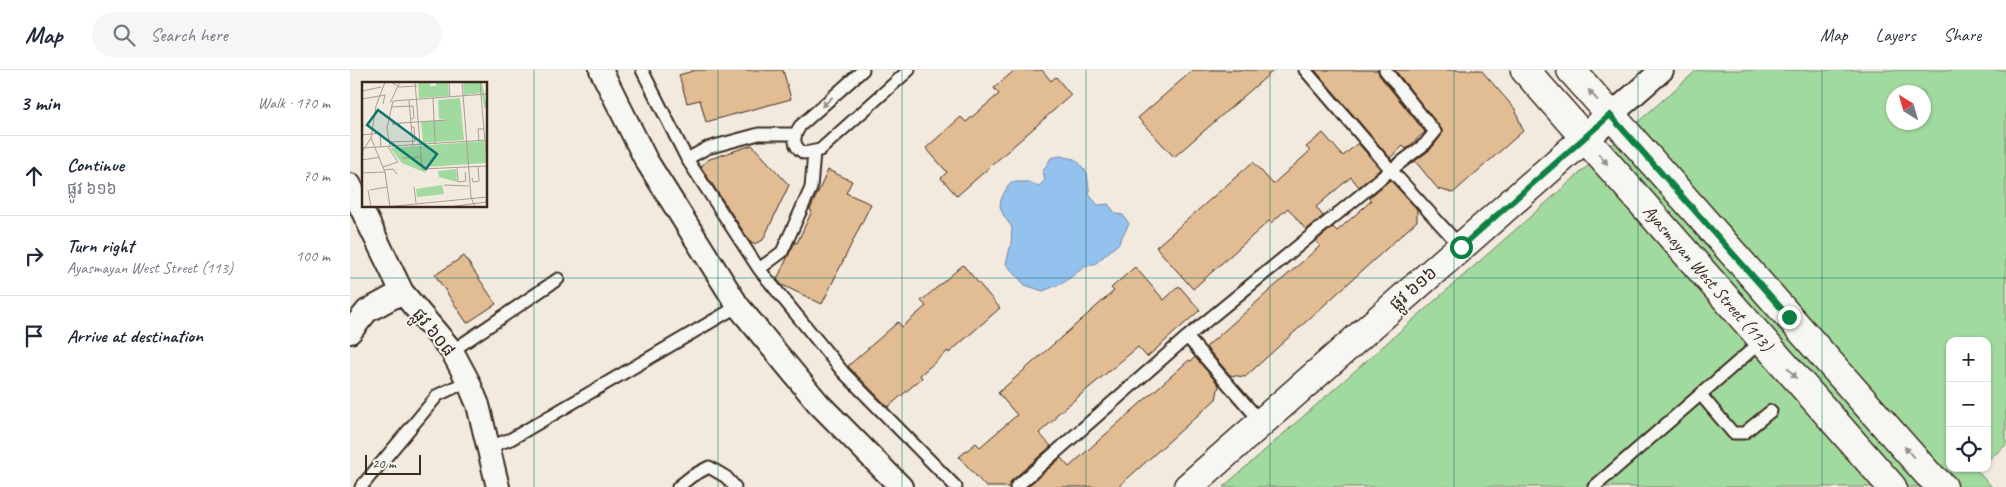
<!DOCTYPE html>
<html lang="en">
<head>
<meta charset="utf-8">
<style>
  body { margin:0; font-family:Caveat,"Noto Sans Khmer",sans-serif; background:#f6f6f7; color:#1f2937 }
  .controls { position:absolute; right:15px; bottom:15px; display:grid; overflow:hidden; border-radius:10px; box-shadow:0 1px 4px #0004 }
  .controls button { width:45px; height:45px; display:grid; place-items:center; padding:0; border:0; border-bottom:1px solid #e0e1e3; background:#fff; color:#1f2937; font:25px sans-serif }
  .compass { position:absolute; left:1536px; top:15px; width:45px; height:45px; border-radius:50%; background:#fff; box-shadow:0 1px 4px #0004; rotate:323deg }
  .scale { position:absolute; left:15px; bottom:12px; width:56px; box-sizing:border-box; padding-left:5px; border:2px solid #3b2a1e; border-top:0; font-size:14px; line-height:18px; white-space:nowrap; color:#3b2a1e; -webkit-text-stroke:4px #f6f6f2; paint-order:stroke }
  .stop { position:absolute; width:15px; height:15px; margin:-11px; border:4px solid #0b8043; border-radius:50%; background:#fff }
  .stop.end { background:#0b8043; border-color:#fff; box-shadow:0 1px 5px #0008 }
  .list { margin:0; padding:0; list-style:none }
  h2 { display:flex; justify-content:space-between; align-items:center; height:65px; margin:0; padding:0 20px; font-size:21px }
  h2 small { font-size:16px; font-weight:400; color:#747a83 }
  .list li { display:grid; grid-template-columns:32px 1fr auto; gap:15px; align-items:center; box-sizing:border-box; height:80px; padding:0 20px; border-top:1px solid #e0e1e3 }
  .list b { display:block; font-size:19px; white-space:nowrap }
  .list p { margin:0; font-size:16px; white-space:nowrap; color:#747a83 }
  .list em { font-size:16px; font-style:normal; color:#747a83 }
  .icon { flex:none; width:28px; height:28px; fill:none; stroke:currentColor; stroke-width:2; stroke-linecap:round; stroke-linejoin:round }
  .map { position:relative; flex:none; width:1656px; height:417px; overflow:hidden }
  header { display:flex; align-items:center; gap:30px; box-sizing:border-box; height:70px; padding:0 25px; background:#fff; border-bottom:1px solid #e0e1e3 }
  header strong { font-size:24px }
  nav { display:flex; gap:28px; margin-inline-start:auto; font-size:18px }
  .search { width:350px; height:45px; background:#f6f6f7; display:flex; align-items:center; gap:12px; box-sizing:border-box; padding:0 18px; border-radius:28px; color:#747a83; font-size:19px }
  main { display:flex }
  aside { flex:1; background:#fff }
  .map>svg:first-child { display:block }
</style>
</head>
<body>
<header>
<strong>Map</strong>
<div class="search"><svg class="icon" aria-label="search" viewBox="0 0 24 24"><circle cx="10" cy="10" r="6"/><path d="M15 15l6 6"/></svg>Search here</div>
<nav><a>Map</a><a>Layers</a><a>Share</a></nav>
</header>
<main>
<aside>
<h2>3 min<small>Walk · 170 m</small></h2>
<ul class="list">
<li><svg class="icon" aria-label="ahead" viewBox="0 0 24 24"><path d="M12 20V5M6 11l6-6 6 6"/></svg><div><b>Continue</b><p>ផ្លូវ ៦១៦</p></div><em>70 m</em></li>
<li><svg class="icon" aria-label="right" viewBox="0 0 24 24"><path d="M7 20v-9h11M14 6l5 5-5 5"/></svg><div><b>Turn right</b><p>Ayasmayan West Street (113)</p></div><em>100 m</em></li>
<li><svg class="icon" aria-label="arrive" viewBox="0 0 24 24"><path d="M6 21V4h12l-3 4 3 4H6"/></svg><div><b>Arrive at destination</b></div></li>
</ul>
</aside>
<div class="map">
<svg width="1656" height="417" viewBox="0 0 1656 417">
  <rect width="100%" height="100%" fill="#f2eadf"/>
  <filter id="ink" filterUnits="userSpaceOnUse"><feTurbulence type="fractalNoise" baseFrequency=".02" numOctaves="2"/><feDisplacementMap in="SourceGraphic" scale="10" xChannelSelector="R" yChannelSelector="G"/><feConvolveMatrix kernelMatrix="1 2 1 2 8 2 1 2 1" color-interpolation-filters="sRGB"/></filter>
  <g filter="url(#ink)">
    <path fill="#a1da9f" stroke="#6e825e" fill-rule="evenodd" d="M1347 0H1656V375L1637 391V271H1600V398H1629L1627 401 1642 417H873ZM1544 22H1574V52H1544Z"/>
    <path fill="#94c2ef" stroke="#70859b" d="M710 86 724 89 729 93 737 103 740 126 748 135 758 134 766 144 773 145 779 154 768 174 746 193 733 198 713 213 693 221 675 215 656 194 661 174 662 157C646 137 647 133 661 112H678L689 116 695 110 693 101 701 88Z"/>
    <path fill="#e2bc93" stroke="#3b2a1e" d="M346 0H433L441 29 356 52 350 30 337 33 329 5Z
      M665 0H692L701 11 706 7 721 25 607 126 591 108 597 102 576 78 611 47 616 52 649 24 644 18Z
      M843 0H924L824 87 788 48Z
      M965 0H1028L1029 5 1075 62 1056 79 1053 76 1040 88Z
      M1045 0H1131L1165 39 1173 61 1103 123 1088 119 1065 91 1081 79 1091 66 1092 60Z
      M973 63 993 86 1008 73 1030 99 1009 117 1001 107 966 137 973 146 956 160 938 138 921 153 919 151 843 219 806 177 903 92 923 114 960 81 956 77Z
      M402 75 439 115 413 170 404 174 401 173 351 97 357 90Z
      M478 100 502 111 496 123 521 134 472 234 432 215 427 209 445 172 447 173 462 141 460 140Z
      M1040 110 1067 139V151L895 307 880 305 856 277 970 176 966 171 983 157 987 161 1021 131 1019 128Z
      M114 186 146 234 117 253 85 205Z
      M613 195 650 238 599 283 598 281 570 305 572 308 538 337 498 296 548 252 552 257 576 236 571 231Z
      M785 197 814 230 829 216 850 240 797 287 788 277 705 346 706 348 689 363 701 376 661 411 659 417H636L609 387 626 373 630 377 667 345 648 323 764 221 761 218Z
      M845 287 869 315 866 329 768 417H677L711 388 719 397 839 290 841 291Z"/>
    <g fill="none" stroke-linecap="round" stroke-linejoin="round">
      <defs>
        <path id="lane" d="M292 0 337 89 409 199 493 302 606 417
          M513 0 450 56C443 67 442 76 454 83L470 80 559 0
          M955 0 1041 100 1111 177
          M337 89 357 78 409 64H445
          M409 199 432 182 461 118 464 82
          M837 267 911 352
          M102 281 208 209
          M1351 325 1383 363H1394L1421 341
          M139 377 161 369 388 236
          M11 417 88 325 118 311
          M328 417 342 406 359 397 376 407 385 417
          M666 417 837 267 1041 100 1075 74 1085 62 1035 0
          M1244 417 1413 270"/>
        <path id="street" d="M251 0 296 90 388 236 468 333 551 417
          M1261 45 1312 0
          M0 115 52 222 102 281 118 311 128 335 148 417
          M0 262 17 241 52 222"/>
        <path id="secondary" d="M1175 0 1542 417
          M1221 0 1578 404 1593 417
          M838 417 1261 45"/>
      </defs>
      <use href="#lane" stroke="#3b2a1e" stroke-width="15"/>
      <use href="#street" stroke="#3b2a1e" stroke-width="26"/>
      <use href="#secondary" stroke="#3b2a1e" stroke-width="31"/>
      <use href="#lane" stroke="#f6f6f2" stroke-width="11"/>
      <use href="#street" stroke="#f6f6f2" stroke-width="22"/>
      <use href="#secondary" stroke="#f6f6f2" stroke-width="28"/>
    </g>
    <defs><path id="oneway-solid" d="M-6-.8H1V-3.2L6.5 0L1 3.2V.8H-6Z" transform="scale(1.25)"/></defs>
    <g fill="#989088">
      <use href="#oneway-solid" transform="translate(1243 25) rotate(-131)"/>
      <use href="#oneway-solid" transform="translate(477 32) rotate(138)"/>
      <use href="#oneway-solid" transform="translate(1253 89) rotate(49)"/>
      <use href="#oneway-solid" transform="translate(1442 303) rotate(49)"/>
      <use href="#oneway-solid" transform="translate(1559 382) rotate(-131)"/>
    </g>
  </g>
  <g fill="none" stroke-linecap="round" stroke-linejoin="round" filter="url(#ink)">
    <path stroke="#0b8043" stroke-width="6" d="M1111 177 1260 45 1439 247"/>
  </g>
  <path fill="none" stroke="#0f766e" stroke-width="1" stroke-opacity="0.55" d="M184 0V417M368 0V417M552 0V417M736 0V417M920 0V417M1104 0V417M1288 0V417M1472 0V417M0 208H1656"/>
  <g text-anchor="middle" stroke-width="4" stroke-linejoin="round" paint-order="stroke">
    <g font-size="18" fill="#3b2a1e" stroke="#f6f6f2">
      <text transform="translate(1358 208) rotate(49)" y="6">Ayasmayan West Street (113)</text>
      <text transform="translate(1063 218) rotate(-41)" y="6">ផ្លូវ ៦១៦</text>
      <text transform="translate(84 262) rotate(51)" y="6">ផ្លូវ ៦០៨</text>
    </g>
  </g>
  <g transform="translate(12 12)">
    <rect width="125" height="125" fill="#f2eadf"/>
    <path d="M56 0H68V4H74V0H86L87 14 57 16ZM101 0H120L125 25 122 26 120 11 102 13ZM98 16 102 58 61 61 59 40 87 38 77 37 76 18ZM122 59 124 81 63 85 64 91 40 81 28 66ZM94 87 95 100 77 95 76 89ZM80 103 82 112 55 115 54 107Z" fill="#a1da9f"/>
    <path fill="none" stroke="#a99d92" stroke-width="1" d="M29 0 37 5 55 4M53 0 60 87 125 84M87 0 88 15M100 0 109 115 113 125M118 0 125 84M0 9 19 5M71 16 73 62M0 17 23 13 21 22M47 18 51 64M28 21 38 0M29 25 51 24 52 36 49 37M37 41 30 42 39 41 37 43M39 41 85 38M0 53 18 51 19 65M9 56 23 90 28 125M117 59 116 47H122M27 60 53 59 52 45H49M28 65 25 46 31 19 125 12M0 66 125 58M0 70 9 56 14 24 23 0M40 76 60 75M0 78 18 75M21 85 36 80 26 65M95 86 96 100 104 99 103 90M22 88 31 87 35 92M0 91 23 90M110 96 111 100 117 99 116 84M82 103 107 104M52 105 54 121M6 108 9 125M8 108 25 105M23 125 125 115M86 125 125 120"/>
    <path fill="#0f766e" fill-opacity="0.15" stroke="#0f766e" stroke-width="2.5" d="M16 28 75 72 64 87 5 43Z"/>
    <rect width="125" height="125" fill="none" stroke="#3b2a1e" stroke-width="2.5"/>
  </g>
</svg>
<div class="controls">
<button>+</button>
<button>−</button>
<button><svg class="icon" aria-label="locate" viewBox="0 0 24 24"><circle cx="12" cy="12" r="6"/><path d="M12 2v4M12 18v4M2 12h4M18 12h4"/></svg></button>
</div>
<svg class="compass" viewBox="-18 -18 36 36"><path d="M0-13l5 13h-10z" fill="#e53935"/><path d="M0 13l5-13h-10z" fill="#747a83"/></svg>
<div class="scale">20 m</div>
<div class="stop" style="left:1111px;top:177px"></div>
<div class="stop end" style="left:1439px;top:247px"></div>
</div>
</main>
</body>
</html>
